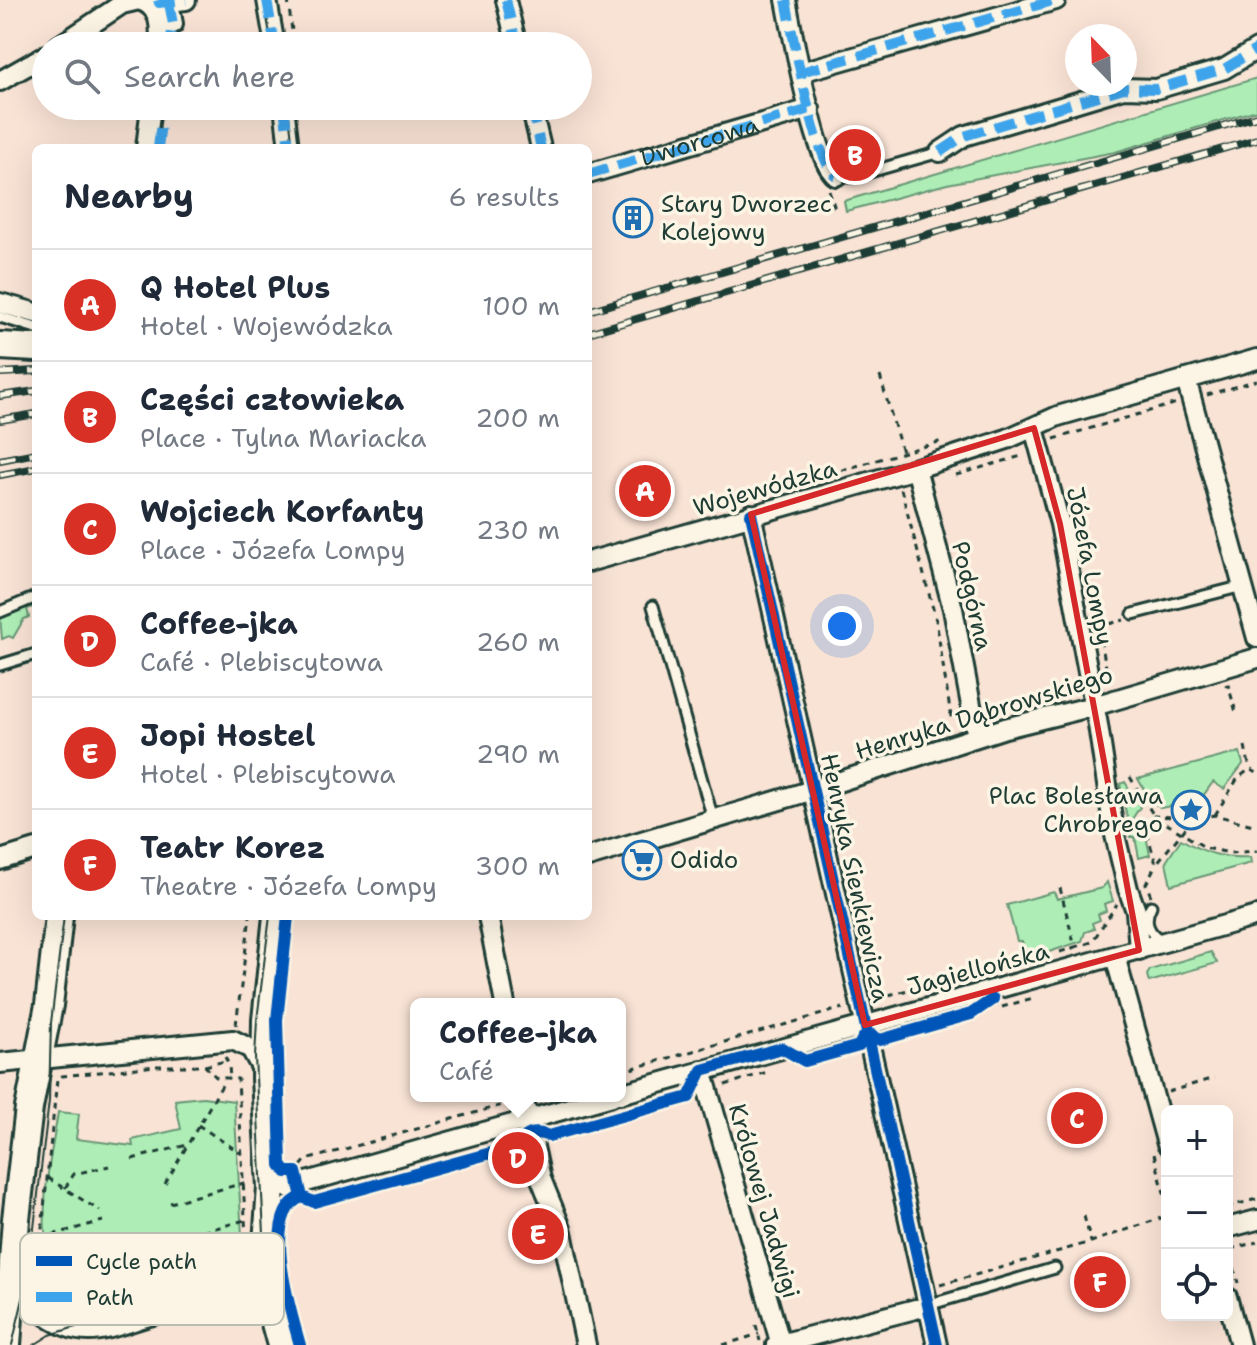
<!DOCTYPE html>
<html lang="en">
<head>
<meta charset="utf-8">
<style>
  body { margin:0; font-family:"Shantell Sans",sans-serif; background:#f2f2f3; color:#1f2937 }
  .controls { position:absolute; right:24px; bottom:24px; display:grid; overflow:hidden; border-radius:12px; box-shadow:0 8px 32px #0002 }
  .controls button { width:72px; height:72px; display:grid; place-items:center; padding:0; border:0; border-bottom:2px solid #e0e1e3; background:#fff; color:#1f2937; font:40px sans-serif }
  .compass { position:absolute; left:1065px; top:24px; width:72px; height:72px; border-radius:50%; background:#fff; box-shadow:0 8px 32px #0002; rotate:337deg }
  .you { position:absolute; left:842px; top:626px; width:28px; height:28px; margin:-20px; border:6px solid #fff; border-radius:50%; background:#1a73e8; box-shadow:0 0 0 12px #1a73e833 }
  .badge { display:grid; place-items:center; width:52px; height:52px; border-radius:50%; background:#d93025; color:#fff; font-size:26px; font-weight:700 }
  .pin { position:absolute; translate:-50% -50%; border:4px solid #fff; box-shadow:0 2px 8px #0006 }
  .popup { position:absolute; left:410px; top:998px; width:216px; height:104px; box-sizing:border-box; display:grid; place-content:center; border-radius:12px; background:#fff; filter:drop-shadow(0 2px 6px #0005); font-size:26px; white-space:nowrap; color:#747a83 }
  .popup b { font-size:30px; color:#1f2937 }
  .popup::after { content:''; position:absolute; left:50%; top:100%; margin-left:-16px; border:16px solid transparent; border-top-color:#fff }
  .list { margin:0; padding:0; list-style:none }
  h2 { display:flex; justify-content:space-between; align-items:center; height:104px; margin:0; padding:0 32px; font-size:34px }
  h2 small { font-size:26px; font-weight:400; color:#747a83 }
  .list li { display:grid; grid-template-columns:52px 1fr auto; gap:24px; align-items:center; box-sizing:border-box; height:112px; padding:0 32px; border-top:2px solid #e0e1e3 }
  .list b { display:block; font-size:30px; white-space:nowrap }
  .list p { margin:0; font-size:26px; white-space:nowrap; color:#747a83 }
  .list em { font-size:26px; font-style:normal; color:#747a83 }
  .icon { flex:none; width:44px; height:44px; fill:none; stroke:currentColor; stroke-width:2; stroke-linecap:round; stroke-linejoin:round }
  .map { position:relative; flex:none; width:1257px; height:1345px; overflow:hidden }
  .search { position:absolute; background:#fff; box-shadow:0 8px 32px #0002; left:32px; top:32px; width:560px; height:88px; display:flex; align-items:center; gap:20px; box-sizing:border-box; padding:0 28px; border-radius:44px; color:#747a83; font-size:30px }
  .panel { position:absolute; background:#fff; box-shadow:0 8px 32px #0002; left:32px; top:144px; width:560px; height:776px; border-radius:12px }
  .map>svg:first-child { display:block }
</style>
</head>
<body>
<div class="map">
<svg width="1257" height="1345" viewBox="0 0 1257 1345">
  <rect width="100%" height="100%" fill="#f9e3d5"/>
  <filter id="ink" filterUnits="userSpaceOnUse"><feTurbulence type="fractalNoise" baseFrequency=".0125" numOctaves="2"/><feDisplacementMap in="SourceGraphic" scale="16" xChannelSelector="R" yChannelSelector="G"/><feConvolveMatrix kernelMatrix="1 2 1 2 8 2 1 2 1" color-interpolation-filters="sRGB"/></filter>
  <g filter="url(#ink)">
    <path fill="#aeeeb6" stroke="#669675" stroke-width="2" d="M1257 78V110L1115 152 947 184 846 211 844 201Z
      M36 601V606L27 609 29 617 24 619 13 638 9 636 2 639 0 616Z
      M1240 752 1243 764 1224 789 1213 782 1200 800 1161 808 1151 801 1138 779Z
      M1125 782 1140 807 1132 819 1137 823 1135 828 1146 836 1150 855 1139 858 1135 837H1131L1120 784Z
      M1181 839C1204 853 1224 859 1250 857L1251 863 1171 885 1166 862Z
      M1107 882 1113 901 1104 904 1106 911 1098 914 1100 920 1092 923 1094 929 1085 932 1082 941 1028 959 1022 941H1017L1007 905 1054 892 1057 899 1102 888Z
      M1211 952 1217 963 1149 982 1147 975 1150 970Z
      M203 1097 234 1101 243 1253 241 1261 233 1268C200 1279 154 1298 122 1302 108 1304 92 1300 80 1294 22 1266 51 1162 58 1112L79 1114 76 1139 133 1146 132 1140 181 1129 175 1100Z"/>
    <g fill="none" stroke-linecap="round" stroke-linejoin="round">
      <defs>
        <path id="lane" d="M836 176 852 177 940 152
          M0 317 36 328
          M653 606 713 819
          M0 612 36 597
          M1133 614 1243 586
          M0 665 36 654
          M1151 906C1143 921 1148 934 1163 941
          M928 1305 1055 1268"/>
        <path id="street" d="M158 0 159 3 186 0
          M267 0 275 46
          M506 0 517 46
          M786 0C792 30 815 163 836 176
          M169 3 173 24
          M59 46 122 4 139 0C161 7 161 27 159 46
          M801 72 1056 0
          M0 81 46 55
          M284 106 289 148
          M531 106 541 148
          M146 148 151 106
          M940 152 964 136 1124 88 1156 89 1224 69 1257 49
          M588 174 810 109
          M0 303 36 313
          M1186 379 1257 638
          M1034 428 1060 524 1098 725 1114 831 1128 889 1136 911 1139 950
          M916 468 953 609 977 737
          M751 514 937 1345
          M588 562 908 471 1007 439 1058 416 1257 359
          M588 857 813 790 1005 728 1094 706 1257 658
          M0 860 36 849
          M488 916 505 1004
          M1115 956 1167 1144
          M0 1063 233 1040 251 1049 263 1071
          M702 1070 781 1345
          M620 1094 1257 916
          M523 1096 541 1179 561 1228 586 1345
          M271 1187H287L299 1184 612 1096
          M1227 1228 1257 1220
          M1227 1297 1240 1345
          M776 1345 927 1306"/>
        <path id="secondary" d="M0 346 36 348
          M277 916 266 1020 265 1078 271 1187 265 1271 269 1301 281 1345
          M13 1270C25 1297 57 1327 89 1327 108 1327 130 1317 149 1312 183 1301 216 1291 250 1280L265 1271
          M7 1345 16 1219 29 1108 49 1005 59 916"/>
      </defs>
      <use href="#lane" stroke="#1f3d34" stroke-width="15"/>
      <use href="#street" stroke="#1f3d34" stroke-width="24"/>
      <use href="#secondary" stroke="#1f3d34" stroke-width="32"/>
      <path stroke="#1f3d34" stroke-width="3" stroke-dasharray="6 6" stroke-linecap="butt" d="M288 0 294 46
        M829 190 835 209
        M880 376 902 452
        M1207 395 1257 380
        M1054 439 1177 403
        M956 475 1025 455
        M784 487 942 441
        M901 489 936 620 952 723
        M1098 627 1124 620
        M1101 640 1109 684
        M1225 686 1228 685 1236 712
        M989 712 1009 708
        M1245 746 1250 769
        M1130 777 1154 816 1206 848 1229 853 1257 851
        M1215 815 1238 778 1250 769 1257 773
        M1194 818 1154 816 1146 829 1156 864 1194 818 1215 815 1257 826
        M1060 888 1075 947 1092 942 1117 904
        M1151 896 1146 884 1156 864
        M1060 952 1075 947
        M937 987 946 978 960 975 968 979
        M877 998 912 989 918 993
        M1002 1007 1033 998
        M236 1025 250 916
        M225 1057 229 1065 230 1079
        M156 1066H205L216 1077 238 1079 247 1258 242 1265 229 1274C162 1294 58 1345 41 1238L57 1079 62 1076Z
        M205 1066 225 1061
        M620 1072 843 1008
        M725 1085 767 1072
        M1168 1092 1214 1078
        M198 1125 242 1154
        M1154 1154 1167 1204
        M132 1159 187 1145
        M301 1166 306 1160 506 1104
        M48 1178 100 1211
        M165 1184 225 1080
        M65 1188 74 1174 109 1166
        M170 1203 244 1183
        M1227 1207 1257 1199
        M1084 1216 1091 1242
        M41 1238 103 1221
        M180 1238 245 1220
        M1228 1244 1238 1283
        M1230 1249 1257 1242
        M138 1255 143 1291
        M53 1274 113 1257
        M940 1285 1091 1242 1167 1216
        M756 1325 760 1341
        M723 1345 759 1334"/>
      <use href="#lane" stroke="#fcf5e5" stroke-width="9"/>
      <use href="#street" stroke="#fcf5e5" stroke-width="18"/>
      <use href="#secondary" stroke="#fcf5e5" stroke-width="26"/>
      <path stroke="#1f3d34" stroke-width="2" d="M264 0 272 46
        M288 106 293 148
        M34 1228C31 1276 63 1318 114 1313 138 1311 162 1301 185 1294 204 1289 233 1286 249 1273 260 1262 262 1249 264 1234L255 1057 257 1020 270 916
        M12 1345 28 1278 34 1228 49 1101 51 1023 64 916
        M34 1345 50 1335 107 1317"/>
      <defs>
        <path id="rail" d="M588 311 1257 116
          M588 333 1257 139
          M0 373 36 371
          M0 396 36 391
          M0 420 36 414
          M0 460 36 453
          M0 475 36 468"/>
      </defs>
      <use href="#rail" stroke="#1f3d34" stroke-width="8"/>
      <use href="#rail" stroke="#fcf5e5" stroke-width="5" stroke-dasharray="15" stroke-linecap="butt"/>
      <g stroke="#3da4eb" stroke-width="10" stroke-dasharray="20 10" stroke-linecap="butt">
        <path d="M158 0 159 3 186 0"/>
        <path d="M267 0 275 46"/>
        <path d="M506 0 517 46"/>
        <path d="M786 0C792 30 815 163 836 176"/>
        <path d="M169 3 173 24 170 46"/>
        <path d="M801 72 1056 0"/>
        <path d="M284 106 289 148"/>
        <path d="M531 106 541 148"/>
        <path d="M158 148 163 106"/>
        <path d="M940 152 964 136 1124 88 1156 89 1224 69 1257 49"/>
        <path id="s1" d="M588 174 810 109"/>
      </g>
      <defs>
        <path id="cycleway" d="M751 514 937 1345
          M288 916 277 1020 281 1165 286 1172H296L302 1197
          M300 1345C291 1313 259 1212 302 1197L314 1202 516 1146C526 1134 533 1130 549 1136L689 1097 702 1070 782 1048 805 1061 859 1046 863 1038 872 1035 880 1040 971 1014 993 999"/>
      </defs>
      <use href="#cycleway" stroke="#fcf5e5" stroke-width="17"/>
      <use href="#cycleway" stroke="#0057b8" stroke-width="12"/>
    </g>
  </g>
  <path fill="none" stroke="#d62828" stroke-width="6" stroke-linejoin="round" d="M1034 428 1060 524 1139 950 865 1025 751 514Z"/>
  <defs>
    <symbol id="building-ring" viewBox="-11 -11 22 22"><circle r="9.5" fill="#fcf5e5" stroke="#1f6fb2" stroke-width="1.5"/><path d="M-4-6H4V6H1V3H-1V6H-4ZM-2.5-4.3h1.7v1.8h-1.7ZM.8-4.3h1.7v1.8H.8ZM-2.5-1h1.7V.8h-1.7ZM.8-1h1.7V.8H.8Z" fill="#1f6fb2"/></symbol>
    <symbol id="sight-ring" viewBox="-11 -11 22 22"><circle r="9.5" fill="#fcf5e5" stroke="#1f6fb2" stroke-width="1.5"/><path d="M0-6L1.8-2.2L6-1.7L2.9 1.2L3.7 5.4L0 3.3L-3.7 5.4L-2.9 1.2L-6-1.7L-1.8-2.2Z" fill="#1f6fb2"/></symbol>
    <symbol id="supermarket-ring" viewBox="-11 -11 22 22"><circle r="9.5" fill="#fcf5e5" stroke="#1f6fb2" stroke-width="1.5"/><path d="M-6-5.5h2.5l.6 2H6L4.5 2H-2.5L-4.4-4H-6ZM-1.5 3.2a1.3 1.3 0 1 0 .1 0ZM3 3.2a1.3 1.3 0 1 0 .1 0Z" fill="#1f6fb2"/></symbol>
  </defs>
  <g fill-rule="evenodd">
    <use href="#building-ring" x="611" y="196" width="44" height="44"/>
    <use href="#sight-ring" x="1169" y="788" width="44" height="44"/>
    <use href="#supermarket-ring" x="620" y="838" width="44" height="44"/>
  </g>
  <g text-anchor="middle" stroke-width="7" stroke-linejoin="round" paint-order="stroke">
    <g font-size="24" fill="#1f3d34" stroke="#fcf5e5">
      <text dy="8" stroke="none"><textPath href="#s1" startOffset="116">Dworcowa</textPath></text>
      <text transform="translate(765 488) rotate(-16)" y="8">Wojewódzka</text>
      <text transform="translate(1090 566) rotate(79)" y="8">Józefa Lompy</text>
      <text transform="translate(972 596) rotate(77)" y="8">Podgórna</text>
      <text transform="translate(984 713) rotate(-17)" y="8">Henryka Dąbrowskiego</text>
      <text transform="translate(855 878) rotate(78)" y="8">Henryka Sienkiewicza</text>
      <text transform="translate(978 969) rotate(-15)" y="8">Jagiellońska</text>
      <text transform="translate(764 1201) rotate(74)" y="8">Królowej Jadwigi</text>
    </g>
    <g font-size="24" fill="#1f3d34" stroke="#fcf5e5" text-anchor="start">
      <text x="661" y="212">Stary Dworzec<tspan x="661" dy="28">Kolejowy</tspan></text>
      <text x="1163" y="804" text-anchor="end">Plac Bolesława<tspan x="1163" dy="28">Chrobrego</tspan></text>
      <text x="670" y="868">Odido</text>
    </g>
  </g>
  <rect x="20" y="1233" width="264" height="92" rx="12" fill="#fcf5e5" stroke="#babeb0" stroke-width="2"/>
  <rect x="36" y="1256" width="36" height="10" fill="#0057b8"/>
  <rect x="36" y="1292" width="36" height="10" fill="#3da4eb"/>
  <g font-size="22" fill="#1f3d34">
    <text x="86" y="1269">Cycle path</text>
    <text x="86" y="1305">Path</text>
  </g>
</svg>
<div class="controls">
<button>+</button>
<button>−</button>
<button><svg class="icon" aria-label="locate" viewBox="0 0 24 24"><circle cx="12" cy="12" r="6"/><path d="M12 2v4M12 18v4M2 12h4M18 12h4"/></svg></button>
</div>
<svg class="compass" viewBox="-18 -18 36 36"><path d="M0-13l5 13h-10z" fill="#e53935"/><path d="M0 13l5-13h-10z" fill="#747a83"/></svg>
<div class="you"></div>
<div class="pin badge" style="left:645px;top:491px">A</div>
<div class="pin badge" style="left:855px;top:155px">B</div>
<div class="pin badge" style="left:1077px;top:1118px">C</div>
<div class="pin badge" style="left:518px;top:1158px">D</div>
<div class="popup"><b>Coffee-jka</b>Café</div>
<div class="pin badge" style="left:538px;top:1234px">E</div>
<div class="pin badge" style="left:1100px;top:1282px">F</div>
<div class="search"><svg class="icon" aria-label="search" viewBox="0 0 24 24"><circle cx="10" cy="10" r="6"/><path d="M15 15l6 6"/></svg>Search here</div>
<section class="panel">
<h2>Nearby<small>6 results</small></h2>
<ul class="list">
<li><span class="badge">A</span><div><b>Q Hotel Plus</b><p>Hotel · Wojewódzka</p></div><em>100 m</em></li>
<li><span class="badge">B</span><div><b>Części człowieka</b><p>Place · Tylna Mariacka</p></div><em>200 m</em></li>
<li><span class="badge">C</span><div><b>Wojciech Korfanty</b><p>Place · Józefa Lompy</p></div><em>230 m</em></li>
<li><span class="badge">D</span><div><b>Coffee-jka</b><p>Café · Plebiscytowa</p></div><em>260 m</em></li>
<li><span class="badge">E</span><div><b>Jopi Hostel</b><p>Hotel · Plebiscytowa</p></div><em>290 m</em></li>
<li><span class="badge">F</span><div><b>Teatr Korez</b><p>Theatre · Józefa Lompy</p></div><em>300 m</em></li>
</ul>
</section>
</div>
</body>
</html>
